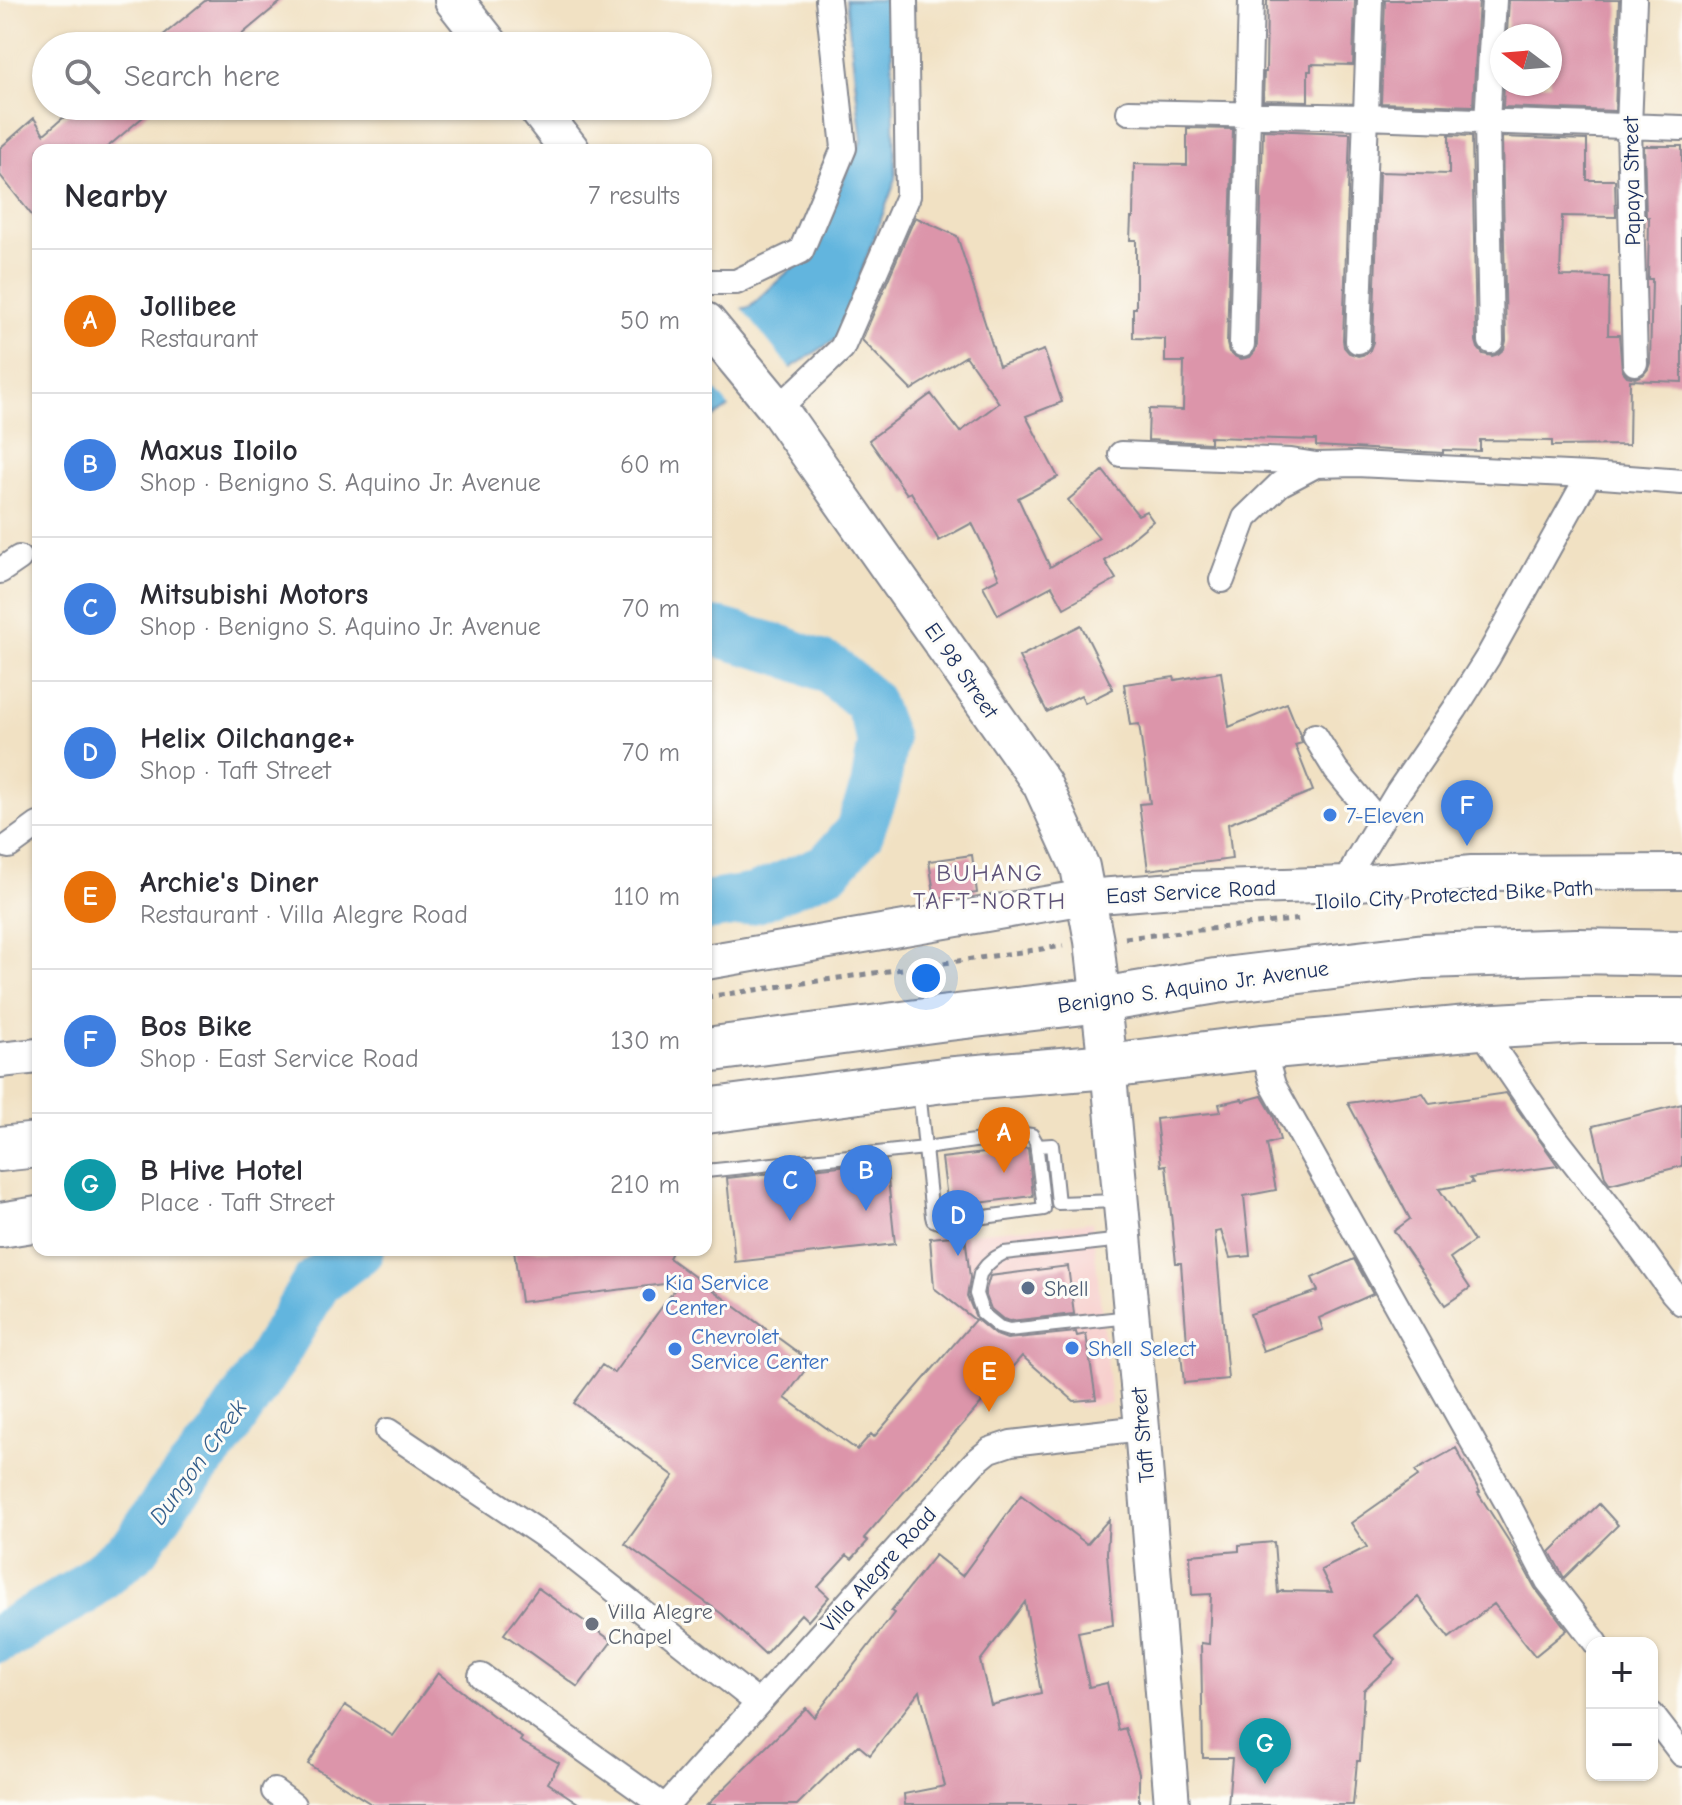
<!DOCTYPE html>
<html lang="en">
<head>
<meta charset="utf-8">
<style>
  body { margin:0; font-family:"Comic Neue",sans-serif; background:#f7f7f7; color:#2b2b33 }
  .controls { position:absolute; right:24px; bottom:24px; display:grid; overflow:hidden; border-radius:16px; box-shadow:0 2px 6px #0004 }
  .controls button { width:72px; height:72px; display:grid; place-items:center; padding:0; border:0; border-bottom:2px solid #e1e1e2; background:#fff; color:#2b2b33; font:40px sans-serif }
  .compass { position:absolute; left:1490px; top:24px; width:72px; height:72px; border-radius:50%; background:#fff; box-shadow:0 2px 6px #0004; rotate:286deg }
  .you { position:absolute; left:926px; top:978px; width:28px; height:28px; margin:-20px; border:6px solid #fff; border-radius:50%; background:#1a73e8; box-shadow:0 0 0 12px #1a73e833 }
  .badge { display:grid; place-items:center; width:52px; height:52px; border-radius:50%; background:#d1495b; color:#fff; font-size:26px; font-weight:700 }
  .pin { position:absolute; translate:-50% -66px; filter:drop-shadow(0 2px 4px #0008) }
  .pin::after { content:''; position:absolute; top:42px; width:28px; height:24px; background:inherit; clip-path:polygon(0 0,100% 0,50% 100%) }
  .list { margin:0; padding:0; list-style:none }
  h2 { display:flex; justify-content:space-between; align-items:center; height:104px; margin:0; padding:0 32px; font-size:34px }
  h2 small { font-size:26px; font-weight:400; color:#7c7c81 }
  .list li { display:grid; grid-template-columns:52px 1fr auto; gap:24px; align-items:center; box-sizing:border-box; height:144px; padding:0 32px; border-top:2px solid #e1e1e2 }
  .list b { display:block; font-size:30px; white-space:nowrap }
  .list p { margin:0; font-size:26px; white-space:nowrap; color:#7c7c81 }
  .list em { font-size:26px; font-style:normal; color:#7c7c81 }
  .icon { flex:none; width:44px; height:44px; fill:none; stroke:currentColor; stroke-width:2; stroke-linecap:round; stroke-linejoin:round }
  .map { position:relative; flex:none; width:1682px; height:1805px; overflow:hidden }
  .search { position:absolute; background:#fff; box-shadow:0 2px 6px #0004; left:32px; top:32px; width:680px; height:88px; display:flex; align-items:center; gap:20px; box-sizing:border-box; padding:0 28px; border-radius:44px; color:#7c7c81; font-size:30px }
  .panel { position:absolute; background:#fff; box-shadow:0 2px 6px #0004; left:32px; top:144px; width:680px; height:1112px; border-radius:16px }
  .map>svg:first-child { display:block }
</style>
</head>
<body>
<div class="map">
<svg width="1682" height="1805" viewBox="0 0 1682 1805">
  <rect width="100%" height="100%" fill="#fdfcf7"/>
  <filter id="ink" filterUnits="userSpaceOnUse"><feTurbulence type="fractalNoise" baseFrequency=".0125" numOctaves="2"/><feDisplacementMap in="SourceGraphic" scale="16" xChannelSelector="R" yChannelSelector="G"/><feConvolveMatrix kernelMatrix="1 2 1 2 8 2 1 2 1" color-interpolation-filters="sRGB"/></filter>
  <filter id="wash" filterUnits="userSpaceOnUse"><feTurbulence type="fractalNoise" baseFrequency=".006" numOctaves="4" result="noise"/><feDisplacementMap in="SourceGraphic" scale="32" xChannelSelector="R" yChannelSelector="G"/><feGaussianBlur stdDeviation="1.8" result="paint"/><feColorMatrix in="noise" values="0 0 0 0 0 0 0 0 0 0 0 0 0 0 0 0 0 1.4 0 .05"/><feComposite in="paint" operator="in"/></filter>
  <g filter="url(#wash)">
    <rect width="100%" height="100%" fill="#f1e1c3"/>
    <path fill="#f7d0ce" d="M1092 1222 1111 1403 1079 1408 932 1291 927 1237Z"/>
    <path fill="#62b5de" stroke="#3e729e" stroke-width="2" d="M846 0H890L896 179 836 339 712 418 706 414V316L750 307 807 254 862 141Z"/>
    <path fill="#f1e1c3" d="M739 305 793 372 732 410 706 379V312Z"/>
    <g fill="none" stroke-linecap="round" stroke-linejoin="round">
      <path stroke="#62b5de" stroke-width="50" d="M706 631 721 633 781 650 830 669 868 701 883 740 875 788 859 832 829 867 756 898 706 906
        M0 1638 80 1592 136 1547 170 1496 220 1437 269 1363 317 1282 359 1250"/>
    </g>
    <g id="blocks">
      <path fill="#dc95aa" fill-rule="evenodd" d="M206 0H283L228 46H150Z
        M1267 0H1355L1353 65 1311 64V71H1308V101L1263 100 1264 72H1266Z
        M1385 0H1479L1473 106 1381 103Z
        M1509 0H1619L1615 111 1503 107 1504 84H1550V34L1507 33Z
        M77 106H156L104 150H38V223L0 175V148L34 118 44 134Z
        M1187 128 1233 129 1227 344 1229 352 1234 356 1241 359 1250 357 1255 351 1257 344 1263 130 1350 133 1343 340 1344 347 1349 353 1358 356 1366 354 1370 350 1373 342 1379 172 1449 174V135L1472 136 1476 341 1478 348 1483 354 1492 356 1498 354 1504 349 1506 341 1502 137 1587 140V180H1615L1616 217 1562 216 1560 276 1609 277 1608 335H1619L1622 370 1627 376 1635 378 1643 375 1648 369 1650 363 1652 279H1648L1649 217H1646L1644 146H1682V382L1630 380 1629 445 1552 446V441L1480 440V451L1443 450V453L1316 446V440L1210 437V443L1148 440 1149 409 1183 410 1184 362H1165V339L1133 338V308H1136V240H1130L1131 218H1133L1134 164 1187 165Z
        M915 217 957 236 999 366 1044 350 1062 402 1026 416 1058 477 1018 498 1050 567 1099 538 1068 500 1103 471 1138 515 1146 511 1153 521 1105 561 1116 579 1064 608 1052 586 998 615 983 586 999 578 972 523 939 541 911 492 907 494 869 440 931 394 960 432 999 403 966 356 911 390 862 340Z
        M1081 625 1113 689 1085 703 1081 695 1047 712 1019 657Z
        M1221 672 1229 727 1287 703 1300 735 1302 743 1295 745 1313 791 1228 824 1232 859 1148 870 1139 804 1150 803 1139 724 1130 725 1124 684 1174 677 1175 680Z
        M972 855 977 893 935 899 929 861Z
        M1423 1093 1430 1104 1506 1093 1558 1166 1470 1178 1473 1183 1439 1189 1474 1241 1450 1258 1470 1288 1445 1305 1394 1231 1410 1219 1348 1103Z
        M1262 1096 1273 1115 1280 1140 1267 1144 1276 1190 1244 1196 1250 1256 1230 1258 1221 1231 1215 1232 1228 1379 1184 1383 1180 1343H1187L1181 1263H1176L1166 1165 1161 1166 1156 1119 1221 1112 1219 1104 1242 1099 1243 1101Z
        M1682 1104V1166L1610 1184 1605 1177 1593 1126Z
        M1028 1148 1033 1196 948 1207 942 1158Z
        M886 1161 895 1244 735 1262 727 1178Z
        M965 1235 970 1278 967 1296 977 1320 994 1334 1007 1339 1076 1332 1077 1336 1086 1334 1096 1399 1074 1401 1022 1356 864 1538 868 1541 852 1559 847 1555 818 1587 829 1597 808 1621 801 1614 765 1654 722 1614 625 1544 674 1476 574 1403 602 1365 614 1373 680 1282 521 1302 514 1250H673L669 1258 811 1362 785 1398 857 1450 871 1434 874 1437 975 1320 934 1288 930 1238Z
        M1354 1259 1373 1294 1319 1318 1323 1330 1263 1351 1250 1314 1318 1291 1312 1278Z
        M1068 1266 1074 1314 1010 1321 1003 1319 991 1309 985 1293 990 1276Z
        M1456 1448 1480 1492 1478 1493 1514 1549 1535 1588 1567 1630 1535 1656 1494 1604 1449 1638 1418 1597 1374 1635 1396 1660 1364 1690 1360 1761H1357L1353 1805H1228L1232 1758H1203L1201 1643 1209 1644 1211 1594 1192 1595 1190 1555 1239 1551V1545L1274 1542 1278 1593 1282 1591 1332 1592 1321 1570 1367 1547 1351 1523 1418 1476 1415 1471Z
        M1021 1495 1087 1544 1109 1519 1107 1553 1113 1625 1078 1632 1089 1687 1107 1683 1118 1730 1125 1728 1139 1773V1805H905L904 1794 945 1786 920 1691 870 1755 858 1745 797 1805H707L806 1708 814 1717 894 1613 891 1611 935 1555 962 1576ZM1025 1602 1041 1693 991 1705 980 1661Z
        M1599 1504 1618 1525 1564 1578 1550 1552Z
        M538 1588 612 1641 578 1687 504 1634Z
        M438 1673 522 1738 520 1741 559 1763 548 1783 581 1805H373L308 1764 345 1705 393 1736Z"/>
    </g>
  </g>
  <g filter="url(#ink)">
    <use href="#blocks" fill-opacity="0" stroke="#868890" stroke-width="2"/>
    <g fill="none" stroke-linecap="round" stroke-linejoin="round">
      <defs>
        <path id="lane" d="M1037 1146 1052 1145 1058 1203 1117 1201
          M706 1171 925 1148 1024 1134 1032 1135 1036 1142 1044 1209 940 1223 933 1220 932 1216C928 1174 923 1132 919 1090
          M1122 1240 1004 1253 995 1258 987 1265 980 1274 976 1294 983 1314 999 1327 1009 1330 1130 1317"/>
        <path id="street" d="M1634 0 1629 127 1635 363
          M1129 112 1365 117 1682 128
          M706 282H736L801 251 844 148 828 0
          M1358 341 1370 0
          M1491 341 1487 122 1494 0
          M1242 344 1251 0
          M778 409 842 348 908 196 905 0
          M1121 454 1291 461 1316 465 1356 464 1589 475 1682 482
          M0 571 19 558
          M1222 580 1245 518 1280 484 1316 465
          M1315 736 1336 770 1379 822
          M9 846 38 825
          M1347 884 1357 860 1398 792 1455 709 1488 657 1589 475
          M1479 1027 1550 1131 1631 1235 1673 1293 1682 1303
          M1262 1047 1273 1085 1510 1508 1548 1581 1596 1643
          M388 1431 558 1545 758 1703
          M481 1676 662 1805
          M1652 1715 1682 1754
          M274 1791 293 1805
          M667 1805 974 1463 990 1450 1011 1443 1142 1428"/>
        <path id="secondary" d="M706 962 1086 897 1187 889 1347 884 1472 873 1682 872
          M0 1060 38 1056
          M1108 1066 1142 1428 1172 1805"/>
        <path id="primary" d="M454 0 490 46
          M536 106 570 150
          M706 322 778 409 1042 784 1080 867 1094 941 1108 1066"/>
        <path id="highway" d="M706 1050 940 1019 1101 1000 1216 981 1425 956 1577 951 1682 953
          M706 1111 944 1080 1108 1066 1262 1047 1479 1027 1580 1021H1682
          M0 1149 38 1145
          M0 1225 38 1219"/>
      </defs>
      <use href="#lane" stroke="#868890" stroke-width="16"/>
      <use href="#street" stroke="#868890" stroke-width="28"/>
      <use href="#secondary" stroke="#868890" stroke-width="38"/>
      <use href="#primary" stroke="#868890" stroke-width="42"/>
      <use href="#highway" stroke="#868890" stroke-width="48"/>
      <path stroke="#868890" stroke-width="5" stroke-dasharray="6 6" stroke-linecap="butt" d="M1125 938 1302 919
        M706 997 1063 946"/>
      <use href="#lane" stroke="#fff" stroke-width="12"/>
      <use href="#street" stroke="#fff" stroke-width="24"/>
      <use href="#secondary" stroke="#fff" stroke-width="34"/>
      <use href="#primary" stroke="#fff" stroke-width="38"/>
      <use href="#highway" stroke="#fff" stroke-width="44"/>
    </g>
  </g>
  <g fill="#3f7fe0" stroke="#fdfcf7" stroke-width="3">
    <circle cx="1330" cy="815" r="8"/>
    <circle cx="649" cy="1295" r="8"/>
    <circle cx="1072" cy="1348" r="8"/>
    <circle cx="675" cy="1349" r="8"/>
  </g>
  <circle fill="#5c6f8a" stroke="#fdfcf7" stroke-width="3" cx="1028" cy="1288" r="8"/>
  <circle fill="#6b7280" stroke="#fdfcf7" stroke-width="3" cx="592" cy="1624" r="8"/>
  <g text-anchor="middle" stroke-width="6" stroke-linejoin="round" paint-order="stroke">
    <g font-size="22" fill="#1b2f5e" stroke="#fdfcf7">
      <text transform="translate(1631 181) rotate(-91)" y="8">Papaya Street</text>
      <text transform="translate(962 670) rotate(55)" y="8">El 98 Street</text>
      <text transform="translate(1191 891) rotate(-3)" y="8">East Service Road</text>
      <text transform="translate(1454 894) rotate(-3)" y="8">Iloilo City Protected Bike Path</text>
      <text transform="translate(1193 986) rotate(-8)" y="8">Benigno S. Aquino Jr. Avenue</text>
      <text transform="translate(1142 1435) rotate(-95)" y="8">Taft Street</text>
      <text transform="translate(878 1569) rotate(-48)" y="8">Villa Alegre Road</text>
    </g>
    <g font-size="22" fill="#366cbe" stroke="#fdfcf7" text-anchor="start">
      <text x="1346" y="823">7-Eleven</text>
      <text x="665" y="1290">Kia Service<tspan x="665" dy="25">Center</tspan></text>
      <text x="691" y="1344">Chevrolet<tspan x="691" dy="25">Service Center</tspan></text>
      <text x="1088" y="1356">Shell Select</text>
    </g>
    <g font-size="22" fill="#4e5e75" stroke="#fdfcf7" text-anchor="start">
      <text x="1044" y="1296">Shell</text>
    </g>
    <g font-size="22" fill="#5b616d" stroke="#fdfcf7" text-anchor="start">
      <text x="608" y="1619">Villa Alegre<tspan x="608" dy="25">Chapel</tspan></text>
    </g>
    <g font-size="24" letter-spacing="2" fill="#5f5379" stroke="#fdfcf7">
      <text x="990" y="881">BUHANG<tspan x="990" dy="28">TAFT-NORTH</tspan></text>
    </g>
    <g font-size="24" font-style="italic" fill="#345e8b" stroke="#fdfcf7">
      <text transform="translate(198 1462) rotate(-54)" y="8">Dungon Creek</text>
    </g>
  </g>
</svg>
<div class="controls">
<button>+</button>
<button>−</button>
</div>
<svg class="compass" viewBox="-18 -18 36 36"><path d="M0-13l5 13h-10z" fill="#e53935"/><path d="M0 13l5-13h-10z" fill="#7c7c81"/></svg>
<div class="you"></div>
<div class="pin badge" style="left:1004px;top:1173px;background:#e8710a">A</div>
<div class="pin badge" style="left:866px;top:1211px;background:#3f7fe0">B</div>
<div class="pin badge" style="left:790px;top:1221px;background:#3f7fe0">C</div>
<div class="pin badge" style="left:958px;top:1256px;background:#3f7fe0">D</div>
<div class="pin badge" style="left:989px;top:1412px;background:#e8710a">E</div>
<div class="pin badge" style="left:1467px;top:846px;background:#3f7fe0">F</div>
<div class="pin badge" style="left:1265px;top:1784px;background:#0f9aa8">G</div>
<div class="search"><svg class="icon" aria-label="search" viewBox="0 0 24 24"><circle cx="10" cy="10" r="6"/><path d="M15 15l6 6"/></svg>Search here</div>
<section class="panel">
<h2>Nearby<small>7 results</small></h2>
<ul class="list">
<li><span class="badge" style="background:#e8710a">A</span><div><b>Jollibee</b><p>Restaurant</p></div><em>50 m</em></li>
<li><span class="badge" style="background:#3f7fe0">B</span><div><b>Maxus Iloilo</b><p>Shop · Benigno S. Aquino Jr. Avenue</p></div><em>60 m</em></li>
<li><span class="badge" style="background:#3f7fe0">C</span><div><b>Mitsubishi Motors</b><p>Shop · Benigno S. Aquino Jr. Avenue</p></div><em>70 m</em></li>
<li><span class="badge" style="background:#3f7fe0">D</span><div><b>Helix Oilchange+</b><p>Shop · Taft Street</p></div><em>70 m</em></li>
<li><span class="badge" style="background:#e8710a">E</span><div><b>Archie's Diner</b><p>Restaurant · Villa Alegre Road</p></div><em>110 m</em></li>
<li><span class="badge" style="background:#3f7fe0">F</span><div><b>Bos Bike</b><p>Shop · East Service Road</p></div><em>130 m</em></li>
<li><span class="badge" style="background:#0f9aa8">G</span><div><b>B Hive Hotel</b><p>Place · Taft Street</p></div><em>210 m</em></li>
</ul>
</section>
</div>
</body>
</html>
